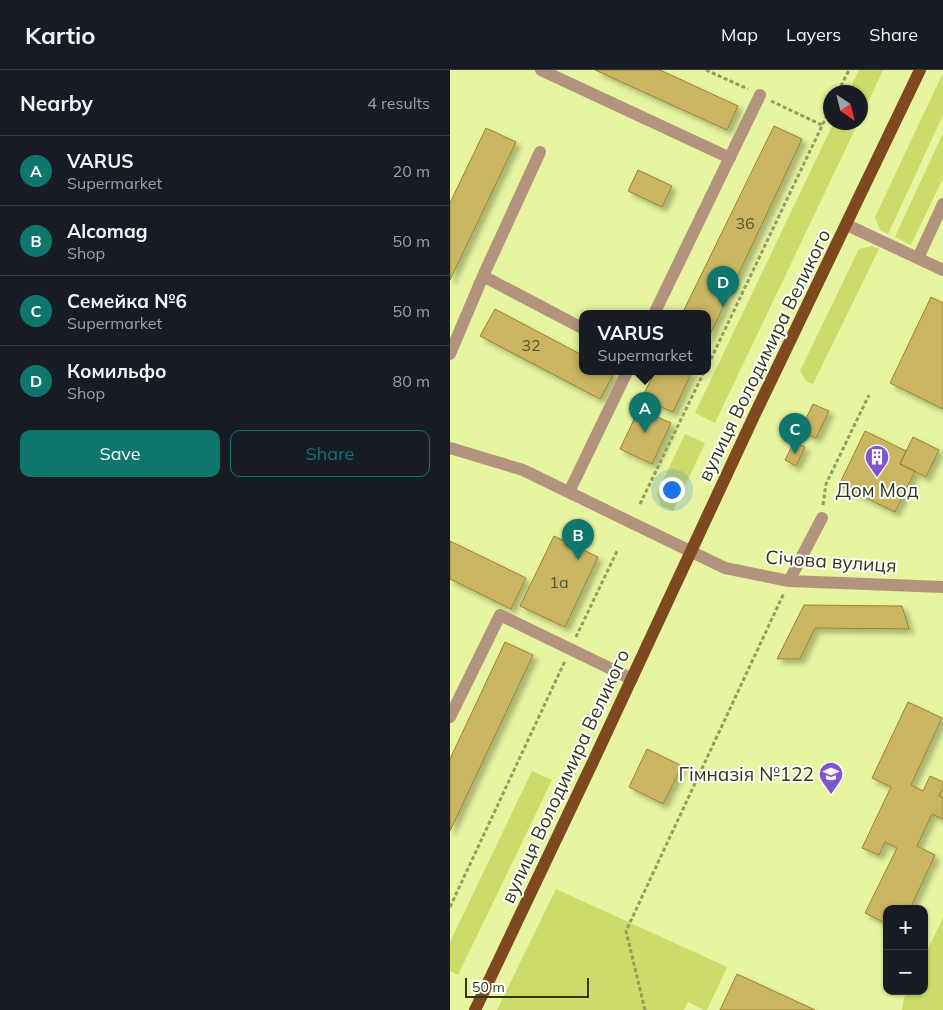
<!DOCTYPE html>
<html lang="en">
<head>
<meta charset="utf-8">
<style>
  body { margin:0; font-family:Mulish,sans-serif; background:#20242c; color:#f1f3f6 }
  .controls { position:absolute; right:15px; bottom:15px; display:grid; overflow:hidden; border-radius:10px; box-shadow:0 1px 4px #0004 }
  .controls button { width:45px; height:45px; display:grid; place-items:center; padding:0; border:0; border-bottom:1px solid #363941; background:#171b24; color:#f1f3f6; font:25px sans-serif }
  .compass { position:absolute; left:373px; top:15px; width:45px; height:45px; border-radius:50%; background:#171b24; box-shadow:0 1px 4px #0004; rotate:145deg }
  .scale { position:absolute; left:15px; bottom:12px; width:124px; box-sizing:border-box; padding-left:5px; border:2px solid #313613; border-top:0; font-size:14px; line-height:18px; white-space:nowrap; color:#313613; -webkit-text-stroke:4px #fff; paint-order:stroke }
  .you { position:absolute; left:221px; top:419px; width:18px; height:18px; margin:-12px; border:4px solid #fff; border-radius:50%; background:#1a73e8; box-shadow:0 0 0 8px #1a73e833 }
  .badge { display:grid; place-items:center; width:32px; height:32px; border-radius:50%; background:#0f766e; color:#fff; font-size:16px; font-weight:700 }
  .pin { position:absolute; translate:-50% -41px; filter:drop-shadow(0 1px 2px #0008) }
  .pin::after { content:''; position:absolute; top:26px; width:18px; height:15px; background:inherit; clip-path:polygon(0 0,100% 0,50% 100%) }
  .popup { position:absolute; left:129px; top:240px; width:132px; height:65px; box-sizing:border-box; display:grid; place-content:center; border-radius:10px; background:#171b24; filter:drop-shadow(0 1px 4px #0005); font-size:16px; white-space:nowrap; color:#9ea1a6 }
  .popup b { font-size:19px; color:#f1f3f6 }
  .popup::after { content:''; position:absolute; left:50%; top:100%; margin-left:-10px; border:10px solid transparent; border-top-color:#171b24 }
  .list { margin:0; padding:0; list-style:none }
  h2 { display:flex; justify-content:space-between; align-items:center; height:65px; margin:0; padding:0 20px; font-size:21px }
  h2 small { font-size:16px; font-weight:400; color:#9ea1a6 }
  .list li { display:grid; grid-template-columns:32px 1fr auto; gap:15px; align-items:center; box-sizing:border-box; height:70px; padding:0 20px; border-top:1px solid #363941 }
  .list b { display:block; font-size:19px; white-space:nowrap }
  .list p { margin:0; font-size:16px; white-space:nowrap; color:#9ea1a6 }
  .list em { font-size:16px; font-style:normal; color:#9ea1a6 }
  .actions { display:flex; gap:10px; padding:15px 20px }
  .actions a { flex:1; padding:11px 0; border:1px solid #0f766e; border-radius:10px; text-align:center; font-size:18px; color:#0f766e }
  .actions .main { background:#0f766e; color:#fff }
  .map { position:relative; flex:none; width:493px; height:940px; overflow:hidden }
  header { display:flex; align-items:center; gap:30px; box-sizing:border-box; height:70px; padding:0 25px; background:#171b24; border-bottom:1px solid #363941 }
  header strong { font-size:24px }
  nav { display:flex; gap:28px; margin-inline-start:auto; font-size:18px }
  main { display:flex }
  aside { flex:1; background:#171b24 }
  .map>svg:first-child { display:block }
</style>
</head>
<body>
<header>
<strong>Kartio</strong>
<nav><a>Map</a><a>Layers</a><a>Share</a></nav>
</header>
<main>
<aside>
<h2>Nearby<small>4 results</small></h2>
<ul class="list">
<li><span class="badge">A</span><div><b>VARUS</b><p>Supermarket</p></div><em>20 m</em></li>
<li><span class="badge">B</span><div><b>Alcomag</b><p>Shop</p></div><em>50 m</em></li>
<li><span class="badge">C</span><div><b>Семейка №6</b><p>Supermarket</p></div><em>50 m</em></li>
<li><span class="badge">D</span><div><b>Комильфо</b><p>Shop</p></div><em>80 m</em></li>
</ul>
<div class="actions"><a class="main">Save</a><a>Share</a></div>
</aside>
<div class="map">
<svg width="493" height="940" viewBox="0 0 493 940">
  <defs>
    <filter id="shadow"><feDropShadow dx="4.5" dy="4.5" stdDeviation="2.5" flood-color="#0004"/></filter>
  </defs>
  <rect width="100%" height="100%" fill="#e7f4a0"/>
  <path fill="#ccdb69" d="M409 0H433L411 47 410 22H398Z
    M493 3V45L438 164 430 160 425 147Z
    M384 52 408 53 265 353 245 343Z
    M493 63V108L461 175 445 167Z
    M422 176 429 179 363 314 356 311 350 301 409 179Z
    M235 364 255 373 223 441 211 436 207 423Z
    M82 701 102 710 8 905 0 901V872Z
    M106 819 277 897 257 940H254L238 932 234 940H47Z
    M493 848V940H452L454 928 458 921H474V887Z"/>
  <path fill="#cab562" stroke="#98832c" filter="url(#shadow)" d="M145 0H210L288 36 277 60Z
    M324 56 352 69 258 269V244H232Z
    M36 58 66 72 0 210V133Z
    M188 100 222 116 212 137 178 121Z
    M481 227 493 233V339L440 313Z
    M45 239 132 285V302H165L150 329 30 266Z
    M205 302H242L223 342 191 329Z
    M363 334 379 341 366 368 350 361Z
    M189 339 221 353 202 394 170 379Z
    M415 361 456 381 450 394 465 401 445 442 389 415Z
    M463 367 489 380 476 407 450 394Z
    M344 372 355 377 346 396 335 390Z
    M104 466 148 487 115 557 70 536Z
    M0 471 76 508 61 539 0 509Z
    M354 535 452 536 459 559 365 558 350 589H327Z
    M55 572 83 585 0 761V689Z
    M458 632 492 648 461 715 473 721 480 706 493 712V717L489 726 493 728V749L482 744 467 776 485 785 460 839H437V854L415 843 447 778 435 772 429 785 412 778 441 717 422 708Z
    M197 679 232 696 213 734 179 717Z
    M287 904 365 940H270Z"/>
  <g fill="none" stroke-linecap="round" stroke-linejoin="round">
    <path stroke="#939d5f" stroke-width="3" stroke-dasharray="4 2.5" stroke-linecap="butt" d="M256 0 298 19
      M388 22 399 0
      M321 31 372 55
      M258 295 380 39
      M190 434 254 302
      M373 435 376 414 419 325
      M126 567 168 479
      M0 837 115 591
      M195 940 176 861 334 523"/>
    <path stroke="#b2937e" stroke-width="12" d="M91 0 280 88
      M397 155 493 200
      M468 188 493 134
      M33 206 132 258
      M204 244 310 25
      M0 284 33 206 90 82
      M0 378 73 400 275 498 339 511 493 517
      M119 422 177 302
      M339 511 372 448
      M0 647 50 545 182 609"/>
    <path stroke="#7f4920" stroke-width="12" d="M25 940 141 696 304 346 470 0"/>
  </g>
  <defs>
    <symbol id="building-pin" viewBox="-11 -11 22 30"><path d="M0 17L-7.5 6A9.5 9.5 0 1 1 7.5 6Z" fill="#7f56d0" stroke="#fff"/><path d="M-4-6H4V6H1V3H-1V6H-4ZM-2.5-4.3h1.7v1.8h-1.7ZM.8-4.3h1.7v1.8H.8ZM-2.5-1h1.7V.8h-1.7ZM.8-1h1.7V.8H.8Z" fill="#fff"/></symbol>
    <symbol id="school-pin" viewBox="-11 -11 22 30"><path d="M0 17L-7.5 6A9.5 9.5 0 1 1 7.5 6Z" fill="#7f56d0" stroke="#fff"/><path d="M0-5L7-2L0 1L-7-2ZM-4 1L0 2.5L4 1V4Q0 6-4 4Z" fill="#fff"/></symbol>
  </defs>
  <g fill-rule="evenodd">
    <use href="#building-pin" x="413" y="373" width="28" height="38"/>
    <use href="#school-pin" x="367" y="690" width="28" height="38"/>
  </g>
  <g text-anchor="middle" stroke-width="4" stroke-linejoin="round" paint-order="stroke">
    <g font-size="16" fill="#575627">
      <text x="295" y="159">36</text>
      <text x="81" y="281">32</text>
      <text x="109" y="518">1а</text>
    </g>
    <g font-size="19" fill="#313613" stroke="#fff">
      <text transform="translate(314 285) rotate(-64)" y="7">вулиця Володимира Великого</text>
      <text transform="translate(381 491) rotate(4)" y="7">Січова вулиця</text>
      <text transform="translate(115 706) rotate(-65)" y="7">вулиця Володимира Великого</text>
    </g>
    <g font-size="19" fill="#313613" stroke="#fff">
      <text x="427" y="427">Дом Мод</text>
      <text x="364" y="711" text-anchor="end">Гімназія №122</text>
    </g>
  </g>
</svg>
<div class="controls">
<button>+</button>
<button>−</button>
</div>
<svg class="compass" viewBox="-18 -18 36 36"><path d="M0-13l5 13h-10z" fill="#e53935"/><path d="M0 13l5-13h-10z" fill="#9ea1a6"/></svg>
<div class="scale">50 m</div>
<div class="you"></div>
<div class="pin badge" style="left:195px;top:363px">A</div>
<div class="popup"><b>VARUS</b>Supermarket</div>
<div class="pin badge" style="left:128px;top:490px">B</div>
<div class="pin badge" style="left:345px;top:384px">C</div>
<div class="pin badge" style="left:273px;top:237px">D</div>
</div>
</main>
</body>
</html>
